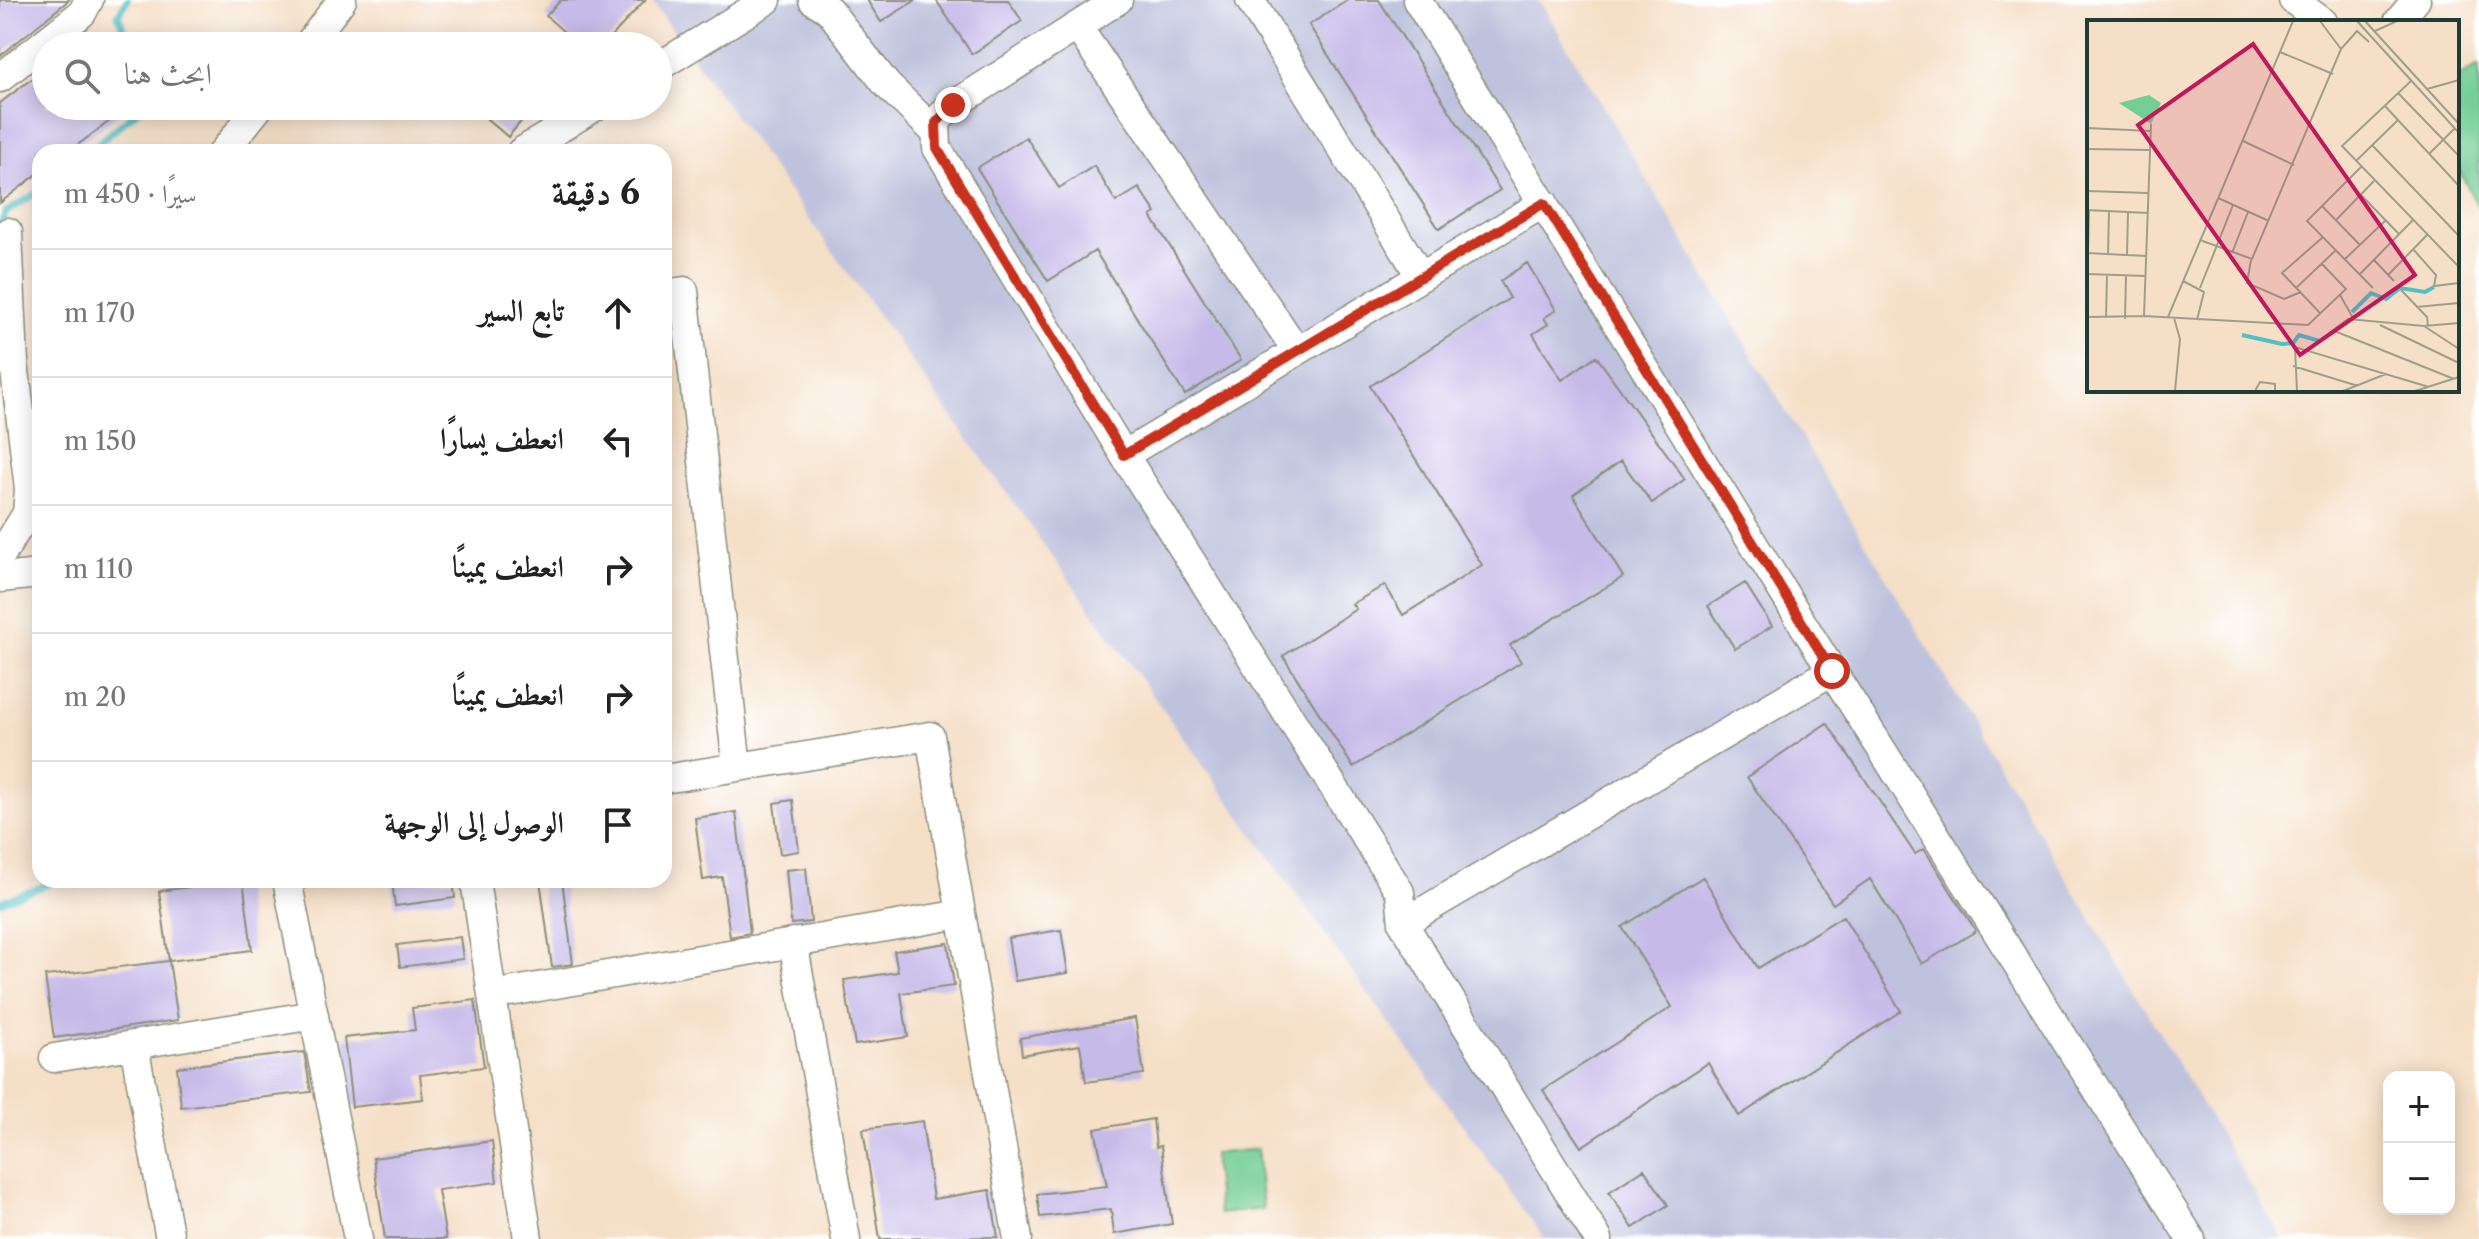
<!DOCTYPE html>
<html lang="ar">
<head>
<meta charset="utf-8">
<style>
  body { margin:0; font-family:"Libre Caslon Text",Amiri,serif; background:#f2f2f2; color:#222; direction:rtl }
  .controls { position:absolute; right:24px; bottom:24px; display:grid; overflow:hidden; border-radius:16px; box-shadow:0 4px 20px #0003 }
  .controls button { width:72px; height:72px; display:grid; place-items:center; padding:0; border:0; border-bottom:2px solid #e0e0e0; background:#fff; color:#222; font:40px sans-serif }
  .stop { position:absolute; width:24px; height:24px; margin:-18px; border:6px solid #c8321e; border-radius:50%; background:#fff }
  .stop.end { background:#c8321e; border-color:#fff; box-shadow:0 2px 8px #0008 }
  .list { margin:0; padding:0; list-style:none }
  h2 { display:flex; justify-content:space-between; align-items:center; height:104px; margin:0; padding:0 32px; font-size:34px }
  h2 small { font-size:26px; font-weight:400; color:#767676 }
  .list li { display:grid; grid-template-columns:52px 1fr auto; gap:24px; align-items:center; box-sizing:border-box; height:128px; padding:0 32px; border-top:2px solid #e0e0e0 }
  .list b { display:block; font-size:30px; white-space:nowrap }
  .list em { font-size:26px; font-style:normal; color:#767676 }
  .icon { flex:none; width:44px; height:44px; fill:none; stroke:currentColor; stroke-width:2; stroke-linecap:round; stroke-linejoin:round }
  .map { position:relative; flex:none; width:2479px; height:1239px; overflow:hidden; direction:ltr }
  .search { position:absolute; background:#fff; box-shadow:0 4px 20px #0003; left:32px; top:32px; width:640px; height:88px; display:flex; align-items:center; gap:20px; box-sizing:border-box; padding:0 28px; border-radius:44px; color:#767676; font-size:30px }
  .panel { position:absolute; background:#fff; box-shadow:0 4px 20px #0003; left:32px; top:144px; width:640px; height:744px; border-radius:24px; direction:rtl }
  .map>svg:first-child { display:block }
</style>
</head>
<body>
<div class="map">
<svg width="2479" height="1239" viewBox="0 0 2479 1239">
  <rect width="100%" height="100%" fill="#fff"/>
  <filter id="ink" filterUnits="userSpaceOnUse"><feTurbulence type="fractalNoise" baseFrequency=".0125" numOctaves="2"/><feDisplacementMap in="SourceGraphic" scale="16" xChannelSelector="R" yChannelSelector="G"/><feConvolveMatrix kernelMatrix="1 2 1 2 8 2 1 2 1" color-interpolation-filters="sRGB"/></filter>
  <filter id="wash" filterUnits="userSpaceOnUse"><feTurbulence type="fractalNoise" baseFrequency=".006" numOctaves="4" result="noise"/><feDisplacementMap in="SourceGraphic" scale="32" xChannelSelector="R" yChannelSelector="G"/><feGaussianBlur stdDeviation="1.8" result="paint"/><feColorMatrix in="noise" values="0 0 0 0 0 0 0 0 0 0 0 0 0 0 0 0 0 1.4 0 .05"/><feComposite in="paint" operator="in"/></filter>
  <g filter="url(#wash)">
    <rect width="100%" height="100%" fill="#f5dfc6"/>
    <path fill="#bfc2dd" d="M651 0H1539L2283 1239H1545Z"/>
    <path fill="#75ce95" stroke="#4a8664" stroke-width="2" d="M2479 66V209L2457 166V77Z
      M1257 1149 1263 1209 1219 1214 1213 1154Z"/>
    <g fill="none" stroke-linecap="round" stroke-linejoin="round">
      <path stroke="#51bfc6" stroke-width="7" d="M127 0 118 15 130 46
        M88 152 143 106
        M0 226 6 212 40 191
        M0 902 49 884 52 880"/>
    </g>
    <g id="blocks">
      <path fill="#c6bae9" d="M0 0H69L0 56Z
        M561 0H645L603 46H580L546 16Z
        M867 0H916L881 22Z
        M936 0H1008L1022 21 972 54Z
        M1348 0H1379L1500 190 1439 229 1309 25Z
        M46 68V106H130L68 152H40V172L0 203V103Z
        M472 106H534L508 137Z
        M1026 137 1059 188 1094 166 1116 202 1139 188 1156 213 1151 216 1241 360 1185 395 1095 251 1048 281 977 168Z
        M1527 263 1556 310 1544 318 1548 324 1533 334 1562 380 1596 356 1685 479 1652 503 1621 461 1573 495 1623 577 1510 645 1521 662 1353 767 1283 656 1356 609 1352 604 1385 585 1403 615 1482 565 1370 386 1510 298 1500 281Z
        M1745 583 1772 626 1735 649 1708 606Z
        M1827 723 1915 854 1924 849 1976 931 1922 964 1870 879 1833 904 1747 777Z
        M793 800 799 851 780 854 774 803Z
        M736 812 750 933 730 937 722 877 703 880 695 818Z
        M806 868 811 922 791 924 786 870Z
        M1703 877 1758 968 1843 916 1901 1011 1739 1116 1708 1063 1581 1147 1543 1090 1672 1007 1622 927Z
        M243 880 252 950 169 961 178 1020 54 1038 45 976 169 961 159 891Z
        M392 880H453L455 898 395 906Z
        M540 880H562L573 964 552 967Z
        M1061 930 1068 973 1015 981 1008 938Z
        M460 937 463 959 400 967 397 945Z
        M948 943 954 986 901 993 908 1037 855 1045 844 980 898 972 894 951Z
        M475 1000 484 1067 420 1075 423 1099 352 1107 344 1038 415 1030 412 1008Z
        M1135 1018 1144 1074 1086 1082 1080 1045 1022 1055 1020 1038Z
        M304 1052 311 1092 181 1107 177 1067Z
        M1153 1119 1156 1147 1161 1146 1172 1224 1114 1234 1111 1209 1040 1217 1037 1194 1107 1186 1095 1129Z
        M922 1121 933 1199 990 1190 998 1237 880 1239 863 1129Z
        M492 1141 497 1182 438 1190 446 1239H385L373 1158Z
        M1644 1169 1668 1205 1633 1228 1609 1192Z"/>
    </g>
  </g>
  <g filter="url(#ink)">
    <use href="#blocks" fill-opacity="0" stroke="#8a8e7d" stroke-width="2"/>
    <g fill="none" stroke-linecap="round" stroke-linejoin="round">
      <defs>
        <path id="minor" d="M813 0 829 10 886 84 935 132
          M1118 0 946 110 936 123 937 148 1124 455 1400 892 1403 923 1598 1239
          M1250 0 1421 277
          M1417 0 1832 671 2191 1239
          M2293 0 2323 22
          M2398 22 2416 0
          M1077 26 1297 351
          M307 46 342 0
          M658 67 767 0
          M0 78 82 13 89 0
          M223 152 260 106
          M521 152 596 106
          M664 294 684 291 737 767
          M1124 455 1544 203
          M0 557 27 513 29 489 14 362 8 232
          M0 578 40 574
          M664 779 930 736 1018 1239
          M287 880 358 1239
          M475 880 528 1239
          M1403 923 1832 671
          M793 942 846 1239
          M492 995 961 914
          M134 1045 170 1239
          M54 1058 314 1015"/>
      </defs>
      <use href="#minor" stroke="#8a8e7d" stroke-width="31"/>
      <use href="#minor" stroke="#fff" stroke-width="28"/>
    </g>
  </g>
  <g fill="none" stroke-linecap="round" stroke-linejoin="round" filter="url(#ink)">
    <path stroke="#c8321e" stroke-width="10" d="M953 105 936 123 937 148 1124 455 1544 203 1832 671"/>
  </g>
  <g transform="translate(2087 20)">
    <rect width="372" height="372" fill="#f5dfc6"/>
    <path d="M62 75 74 83 64 104 32 83Z" fill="#75ce95"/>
    <path fill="none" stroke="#51bfc6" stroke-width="4" d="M265 292 284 273 299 279 313 268 338 272 347 267M155 315 195 324 206 323 212 315 233 321"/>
    <path fill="none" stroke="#9f9e8c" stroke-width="2" d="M233 1 254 29M270 1 372 113M278 1 372 104M288 11 310 1M193 32 246 54M324 61 255 126 372 247M340 69 372 60M311 73 372 136M298 86 372 166M0 108 63 111M156 121 207 145M285 125 372 216M0 129 63 130M342 134 368 108M269 141 311 100M274 147 220 201 286 268M0 171 61 173M274 175 312 214M131 178 182 201M235 186 273 225M0 190 61 193M249 200 287 161M113 220 165 239 254 29 270 11 282 22M326 229 349 255 347 266 372 263M0 233 59 236M1 233 2 190M145 233 161 192M21 234 22 191M40 235 41 192M258 239 299 200M164 240 160 263 197 279 214 272M287 240 307 261M0 254 59 256M272 255 327 199M301 255 341 214M96 261 117 272 110 300M113 268 146 185M209 268 249 230M314 270 340 297 341 306M253 275 266 298M329 287 372 283M234 294 195 253 236 217M57 296 221 305 259 269 235 244M0 297 57 296 64 104M81 297 206 1M19 298 20 255M87 298 93 319 88 371M38 299 39 256M293 305 372 343M337 306 372 329M245 310 367 359M234 319 261 299 337 306 372 303M206 346 271 366M168 371 173 362 188 364V371M210 371 208 327 342 367M256 371 299 354M328 371 372 357"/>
    <path fill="#c2185b" fill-opacity="0.15" stroke="#c2185b" stroke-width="4" d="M166 24 328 255 213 335 51 105Z"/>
    <rect width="372" height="372" fill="none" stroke="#1f3d34" stroke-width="4"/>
  </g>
</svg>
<div class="controls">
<button>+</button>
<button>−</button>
</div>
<div class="stop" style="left:1832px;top:671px"></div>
<div class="stop end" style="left:953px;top:105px"></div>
<div class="search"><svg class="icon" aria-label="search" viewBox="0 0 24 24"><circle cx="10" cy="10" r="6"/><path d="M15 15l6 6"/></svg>ابحث هنا</div>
<section class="panel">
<h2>6 دقيقة<small>سيرًا · 450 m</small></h2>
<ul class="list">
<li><svg class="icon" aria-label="ahead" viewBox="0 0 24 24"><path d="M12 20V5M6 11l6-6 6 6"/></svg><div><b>تابع السير</b></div><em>170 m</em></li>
<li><svg class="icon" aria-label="left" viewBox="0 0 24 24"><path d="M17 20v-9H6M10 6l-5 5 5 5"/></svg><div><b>انعطف يسارًا</b></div><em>150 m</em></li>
<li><svg class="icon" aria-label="right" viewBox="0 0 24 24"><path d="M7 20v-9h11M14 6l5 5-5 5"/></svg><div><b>انعطف يمينًا</b></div><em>110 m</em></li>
<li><svg class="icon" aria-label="right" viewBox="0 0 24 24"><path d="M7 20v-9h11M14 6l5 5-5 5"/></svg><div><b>انعطف يمينًا</b></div><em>20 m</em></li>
<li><svg class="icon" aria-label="arrive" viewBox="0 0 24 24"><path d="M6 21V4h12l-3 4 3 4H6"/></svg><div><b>الوصول إلى الوجهة</b></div></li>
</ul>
</section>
</div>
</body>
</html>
